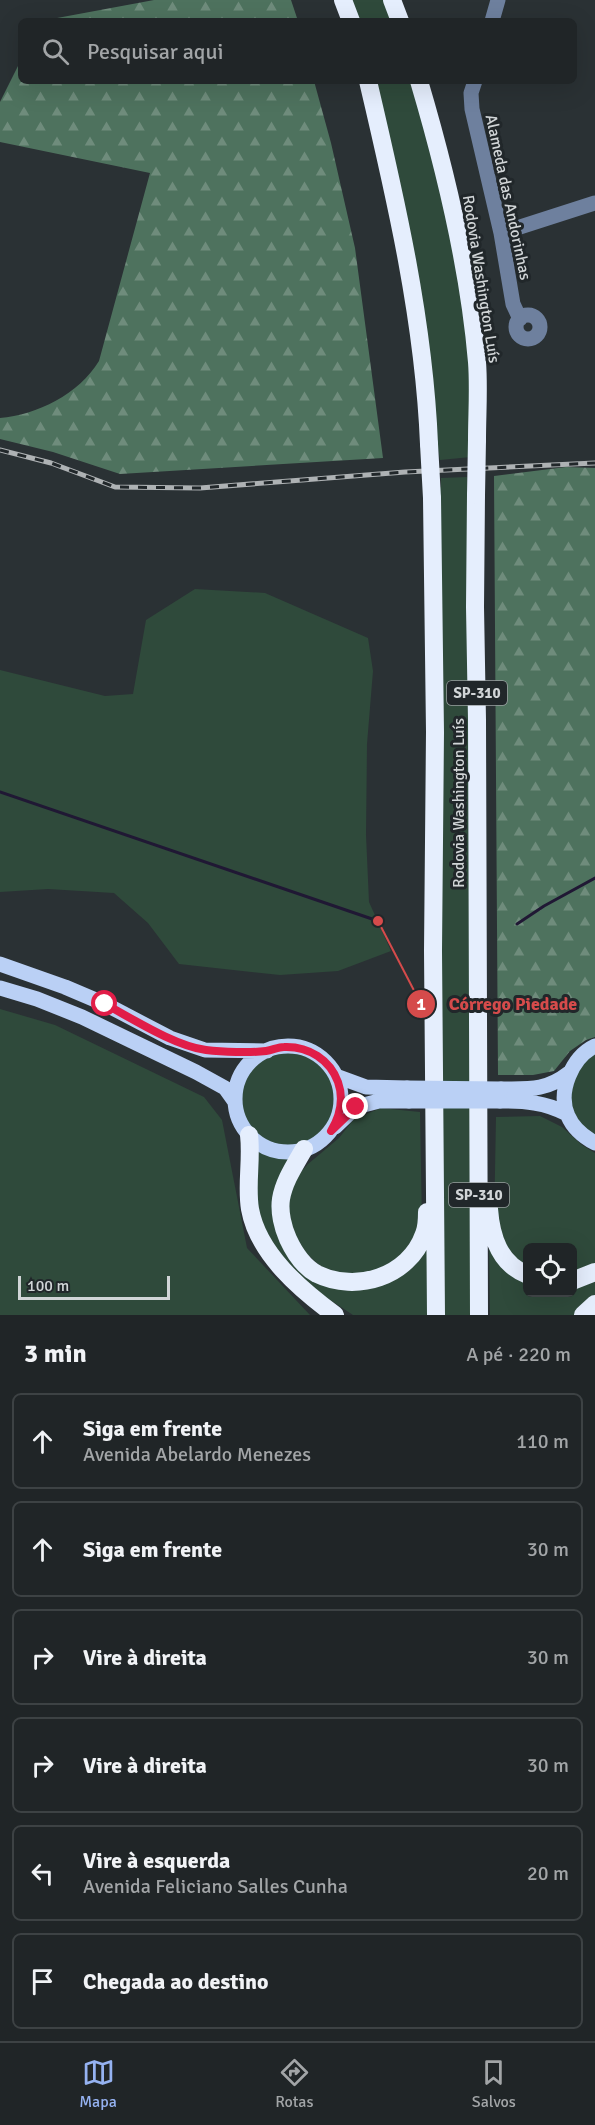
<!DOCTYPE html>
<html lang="pt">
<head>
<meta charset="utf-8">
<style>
  body { margin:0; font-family:Signika,sans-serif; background:#2d3133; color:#f1f3f6 }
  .controls { position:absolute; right:18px; bottom:18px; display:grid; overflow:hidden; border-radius:9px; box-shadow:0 6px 24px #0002 }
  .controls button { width:54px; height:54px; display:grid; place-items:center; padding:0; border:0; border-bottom:2px solid #3d4244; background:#202527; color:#f1f3f6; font:30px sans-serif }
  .scale { position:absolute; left:18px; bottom:15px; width:152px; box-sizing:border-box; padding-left:6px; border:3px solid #d1d5d7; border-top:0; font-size:16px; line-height:21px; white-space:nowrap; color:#d1d5d7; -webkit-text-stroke:4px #21272a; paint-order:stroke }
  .stop { position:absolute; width:18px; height:18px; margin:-14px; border:4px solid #e11d48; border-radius:50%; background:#fff }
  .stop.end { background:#e11d48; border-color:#fff; box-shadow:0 2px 6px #0008 }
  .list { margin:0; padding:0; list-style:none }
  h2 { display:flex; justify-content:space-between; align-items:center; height:78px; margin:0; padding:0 24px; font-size:26px }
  h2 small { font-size:20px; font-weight:400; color:#a2a5a7 }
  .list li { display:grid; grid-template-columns:39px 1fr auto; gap:18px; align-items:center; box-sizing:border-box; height:96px; margin:0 12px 12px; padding:0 12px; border:2px solid #3d4244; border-radius:9px }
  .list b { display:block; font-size:22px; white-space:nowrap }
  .list p { margin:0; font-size:20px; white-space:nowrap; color:#a2a5a7 }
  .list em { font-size:20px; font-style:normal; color:#a2a5a7 }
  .icon { flex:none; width:33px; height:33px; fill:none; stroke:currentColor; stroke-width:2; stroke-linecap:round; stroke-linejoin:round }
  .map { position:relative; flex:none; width:595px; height:1315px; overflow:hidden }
  .search { position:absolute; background:#202527; box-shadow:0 6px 24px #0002; left:18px; right:18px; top:18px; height:66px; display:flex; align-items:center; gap:15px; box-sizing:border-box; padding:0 21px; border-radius:9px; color:#a2a5a7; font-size:22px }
  .sheet { height:726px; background:#202527 }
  nav { display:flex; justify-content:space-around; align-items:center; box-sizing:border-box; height:84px; border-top:2px solid #3d4244; background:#202527; font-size:16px; color:#a2a5a7 }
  nav a { display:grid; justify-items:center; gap:3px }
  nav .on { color:#95b2f1 }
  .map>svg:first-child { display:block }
</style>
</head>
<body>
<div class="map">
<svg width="595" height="1315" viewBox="0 0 595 1315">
  <defs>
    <pattern id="forest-firs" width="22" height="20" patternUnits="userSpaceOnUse" patternTransform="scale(1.5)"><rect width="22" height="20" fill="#4e725e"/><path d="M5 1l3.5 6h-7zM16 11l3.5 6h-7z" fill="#6f8c7c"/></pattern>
  </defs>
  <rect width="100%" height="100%" fill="#2a3134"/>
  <path fill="#2f4a3b" d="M351 0H386L394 21H357Z
    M374 81H414L455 254 471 367V457L440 460Z
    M467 477 474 1315H443L439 488 441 487V478Z
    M195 589 265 593 368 638 373 671 367 744 366 835 369 902 391 951 338 971 280 975 179 964 148 923 114 893 48 889 0 892V670L105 696 133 694 146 620Z
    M0 1009 55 1025 204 1097 222 1120 247 1248 310 1315H0Z
    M240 1099a48 48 0 1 1 96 0a48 48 0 1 1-96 0Z
    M595 1052V1137L581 1125 573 1111 570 1095 580 1064Z
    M381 1108 420 1112 422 1224 400 1258 364 1276 343 1274 320 1266 299 1247 290 1225 288 1202 297 1176 308 1164 339 1138 354 1119Z
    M540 1116 562 1127 582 1145 595 1153V1266L573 1275 572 1248H528L527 1269 507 1255 494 1225 496 1117Z
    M256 1144 277 1154H296L286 1173 293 1256 366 1286 429 1237V1315H353L312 1288 286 1267 253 1211Z
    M489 1243 527 1279 528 1292H572L573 1284 595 1276V1300L577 1315H490Z"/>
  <path fill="url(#forest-firs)" d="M154 0H291L298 21H41Z
    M21 60V81H314L331 143 355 248 383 458 120 474 53 452 0 439V418C37 415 79 394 99 361L150 173 0 142V102Z
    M566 467 595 468V1037L586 1040 570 1051 554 1071 533 1075H498L494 476Z"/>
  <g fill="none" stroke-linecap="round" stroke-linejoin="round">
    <path stroke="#201834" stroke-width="3" d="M0 792 378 921
      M517 924 544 906 595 878"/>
    <path stroke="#6e809e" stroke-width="15" d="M492 21 498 0
      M475 81 471 93 472 109 501 233 513 304 520 319
      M501 233 595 203
      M516 327a12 12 0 1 1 24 0a12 12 0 1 1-24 0Z"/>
    <path stroke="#bad0f5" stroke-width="15" d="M0 964 65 987 105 1004 170 1038 205 1050 267 1051
      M0 988 37 999 82 1017 196 1072 225 1088 235 1102
      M595 1046C572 1057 557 1092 568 1116 573 1128 584 1137 595 1143
      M235 1099a53 53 0 1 1 106 0a53 53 0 1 1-106 0Z
      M336 1076 366 1087 407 1088
      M501 1089C529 1089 546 1091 569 1073
      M500 1101C524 1101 545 1102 567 1114
      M335 1127 356 1107 379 1101H409"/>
    <path stroke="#e5eefd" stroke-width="18" d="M343 0 351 21
      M392 0 400 21
      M368 81C396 200 424 321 429 444
      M419 81C446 172 469 267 477 362 479 388 477 414 477 440
      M476 495 475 607 477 720 479 1315
      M432 498 435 732 433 951 436 1315
      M249 1135C252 1160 246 1185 250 1209 258 1254 301 1290 335 1315
      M304 1149C295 1165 284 1181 281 1199 279 1212 283 1228 288 1239 294 1252 304 1267 317 1274 356 1293 409 1277 424 1234 427 1227 427 1219 427 1212
      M489 1209C491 1236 499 1264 528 1275
      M572 1281 595 1272
      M583 1315 595 1304"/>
    <defs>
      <path id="rail" d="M0 450 51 463 115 487 200 488 405 472 595 463"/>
    </defs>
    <use href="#rail" stroke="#aeb2b4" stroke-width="5"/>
    <use href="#rail" stroke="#21272a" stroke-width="3" stroke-dasharray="9" stroke-linecap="butt"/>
    <path stroke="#bad0f5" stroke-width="15" d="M407 1088 501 1089
      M409 1101H500"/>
    <path stroke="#e5eefd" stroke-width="18" d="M429 444 432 498
      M476 495 477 440"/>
  </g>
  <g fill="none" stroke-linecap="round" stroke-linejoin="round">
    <path stroke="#e11d48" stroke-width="8" d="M105 1004C133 1019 175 1046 206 1050 222 1052 251 1053 266 1051 273 1050 278 1047 284 1047 309 1046 330 1060 338 1082 344 1099 340 1116 331 1131L356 1107"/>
  </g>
  <g text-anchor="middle" stroke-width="6" stroke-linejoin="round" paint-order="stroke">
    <g fill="#21272a" stroke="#9ca1a3" stroke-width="1.5">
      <rect x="447" y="681" width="60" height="24" rx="4.5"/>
      <rect x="449" y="1183" width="60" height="24" rx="4.5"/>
    </g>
    <g font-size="15" font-weight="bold" fill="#d1d5d7">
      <text x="477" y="698">SP-310</text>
      <text x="479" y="1200">SP-310</text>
    </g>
    <g font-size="16" fill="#d1d5d7" stroke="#21272a">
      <text transform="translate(509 197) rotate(78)" y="6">Alameda das Andorinhas</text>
      <text transform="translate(482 279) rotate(81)" y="6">Rodovia Washington Luís</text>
      <text transform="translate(458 803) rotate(-90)" y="6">Rodovia Washington Luís</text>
    </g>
  </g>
  <path fill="none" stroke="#d54b4b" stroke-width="2" d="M378 921L421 1004"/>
  <g fill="#d54b4b" stroke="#21272a" stroke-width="2">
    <circle cx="378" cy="921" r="6"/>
    <circle cx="421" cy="1004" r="15"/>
  </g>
  <g font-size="18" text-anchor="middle" font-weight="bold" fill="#fff">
    <text x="421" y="1010">1</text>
  </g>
  <g font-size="18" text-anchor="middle" font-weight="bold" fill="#d54b4b" stroke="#21272a" stroke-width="6" stroke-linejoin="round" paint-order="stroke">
    <text x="513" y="1010">Córrego Piedade</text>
  </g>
</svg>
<div class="controls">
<button><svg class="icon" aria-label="locate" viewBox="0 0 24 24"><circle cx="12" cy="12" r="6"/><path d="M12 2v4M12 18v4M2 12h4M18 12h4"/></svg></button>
</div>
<div class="scale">100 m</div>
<div class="stop" style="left:105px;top:1004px"></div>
<div class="stop end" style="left:356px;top:1107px"></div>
<div class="search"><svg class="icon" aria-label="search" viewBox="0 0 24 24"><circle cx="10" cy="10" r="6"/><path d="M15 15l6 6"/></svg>Pesquisar aqui</div>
</div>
<section class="sheet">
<h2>3 min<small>A pé · 220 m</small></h2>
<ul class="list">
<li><svg class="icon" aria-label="ahead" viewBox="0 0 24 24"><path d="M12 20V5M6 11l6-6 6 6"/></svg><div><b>Siga em frente</b><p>Avenida Abelardo Menezes</p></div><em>110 m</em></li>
<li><svg class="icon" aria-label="ahead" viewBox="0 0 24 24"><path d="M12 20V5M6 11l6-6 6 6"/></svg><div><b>Siga em frente</b></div><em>30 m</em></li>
<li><svg class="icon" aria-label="right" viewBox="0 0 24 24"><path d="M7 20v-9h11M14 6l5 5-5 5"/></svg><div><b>Vire à direita</b></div><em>30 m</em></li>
<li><svg class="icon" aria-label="right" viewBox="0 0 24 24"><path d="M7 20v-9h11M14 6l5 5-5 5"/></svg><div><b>Vire à direita</b></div><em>30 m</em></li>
<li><svg class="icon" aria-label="left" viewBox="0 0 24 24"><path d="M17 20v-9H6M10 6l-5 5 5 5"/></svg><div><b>Vire à esquerda</b><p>Avenida Feliciano Salles Cunha</p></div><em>20 m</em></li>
<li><svg class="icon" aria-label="arrive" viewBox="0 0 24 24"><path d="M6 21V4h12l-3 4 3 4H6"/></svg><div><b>Chegada ao destino</b></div></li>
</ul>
</section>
<nav>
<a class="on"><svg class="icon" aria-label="map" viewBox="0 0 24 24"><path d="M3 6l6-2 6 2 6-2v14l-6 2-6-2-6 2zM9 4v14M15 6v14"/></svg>Mapa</a>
<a><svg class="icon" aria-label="directions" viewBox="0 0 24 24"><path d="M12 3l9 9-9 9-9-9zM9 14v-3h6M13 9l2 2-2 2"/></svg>Rotas</a>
<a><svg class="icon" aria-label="saved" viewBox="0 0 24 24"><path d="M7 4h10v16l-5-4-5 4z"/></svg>Salvos</a>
</nav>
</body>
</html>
